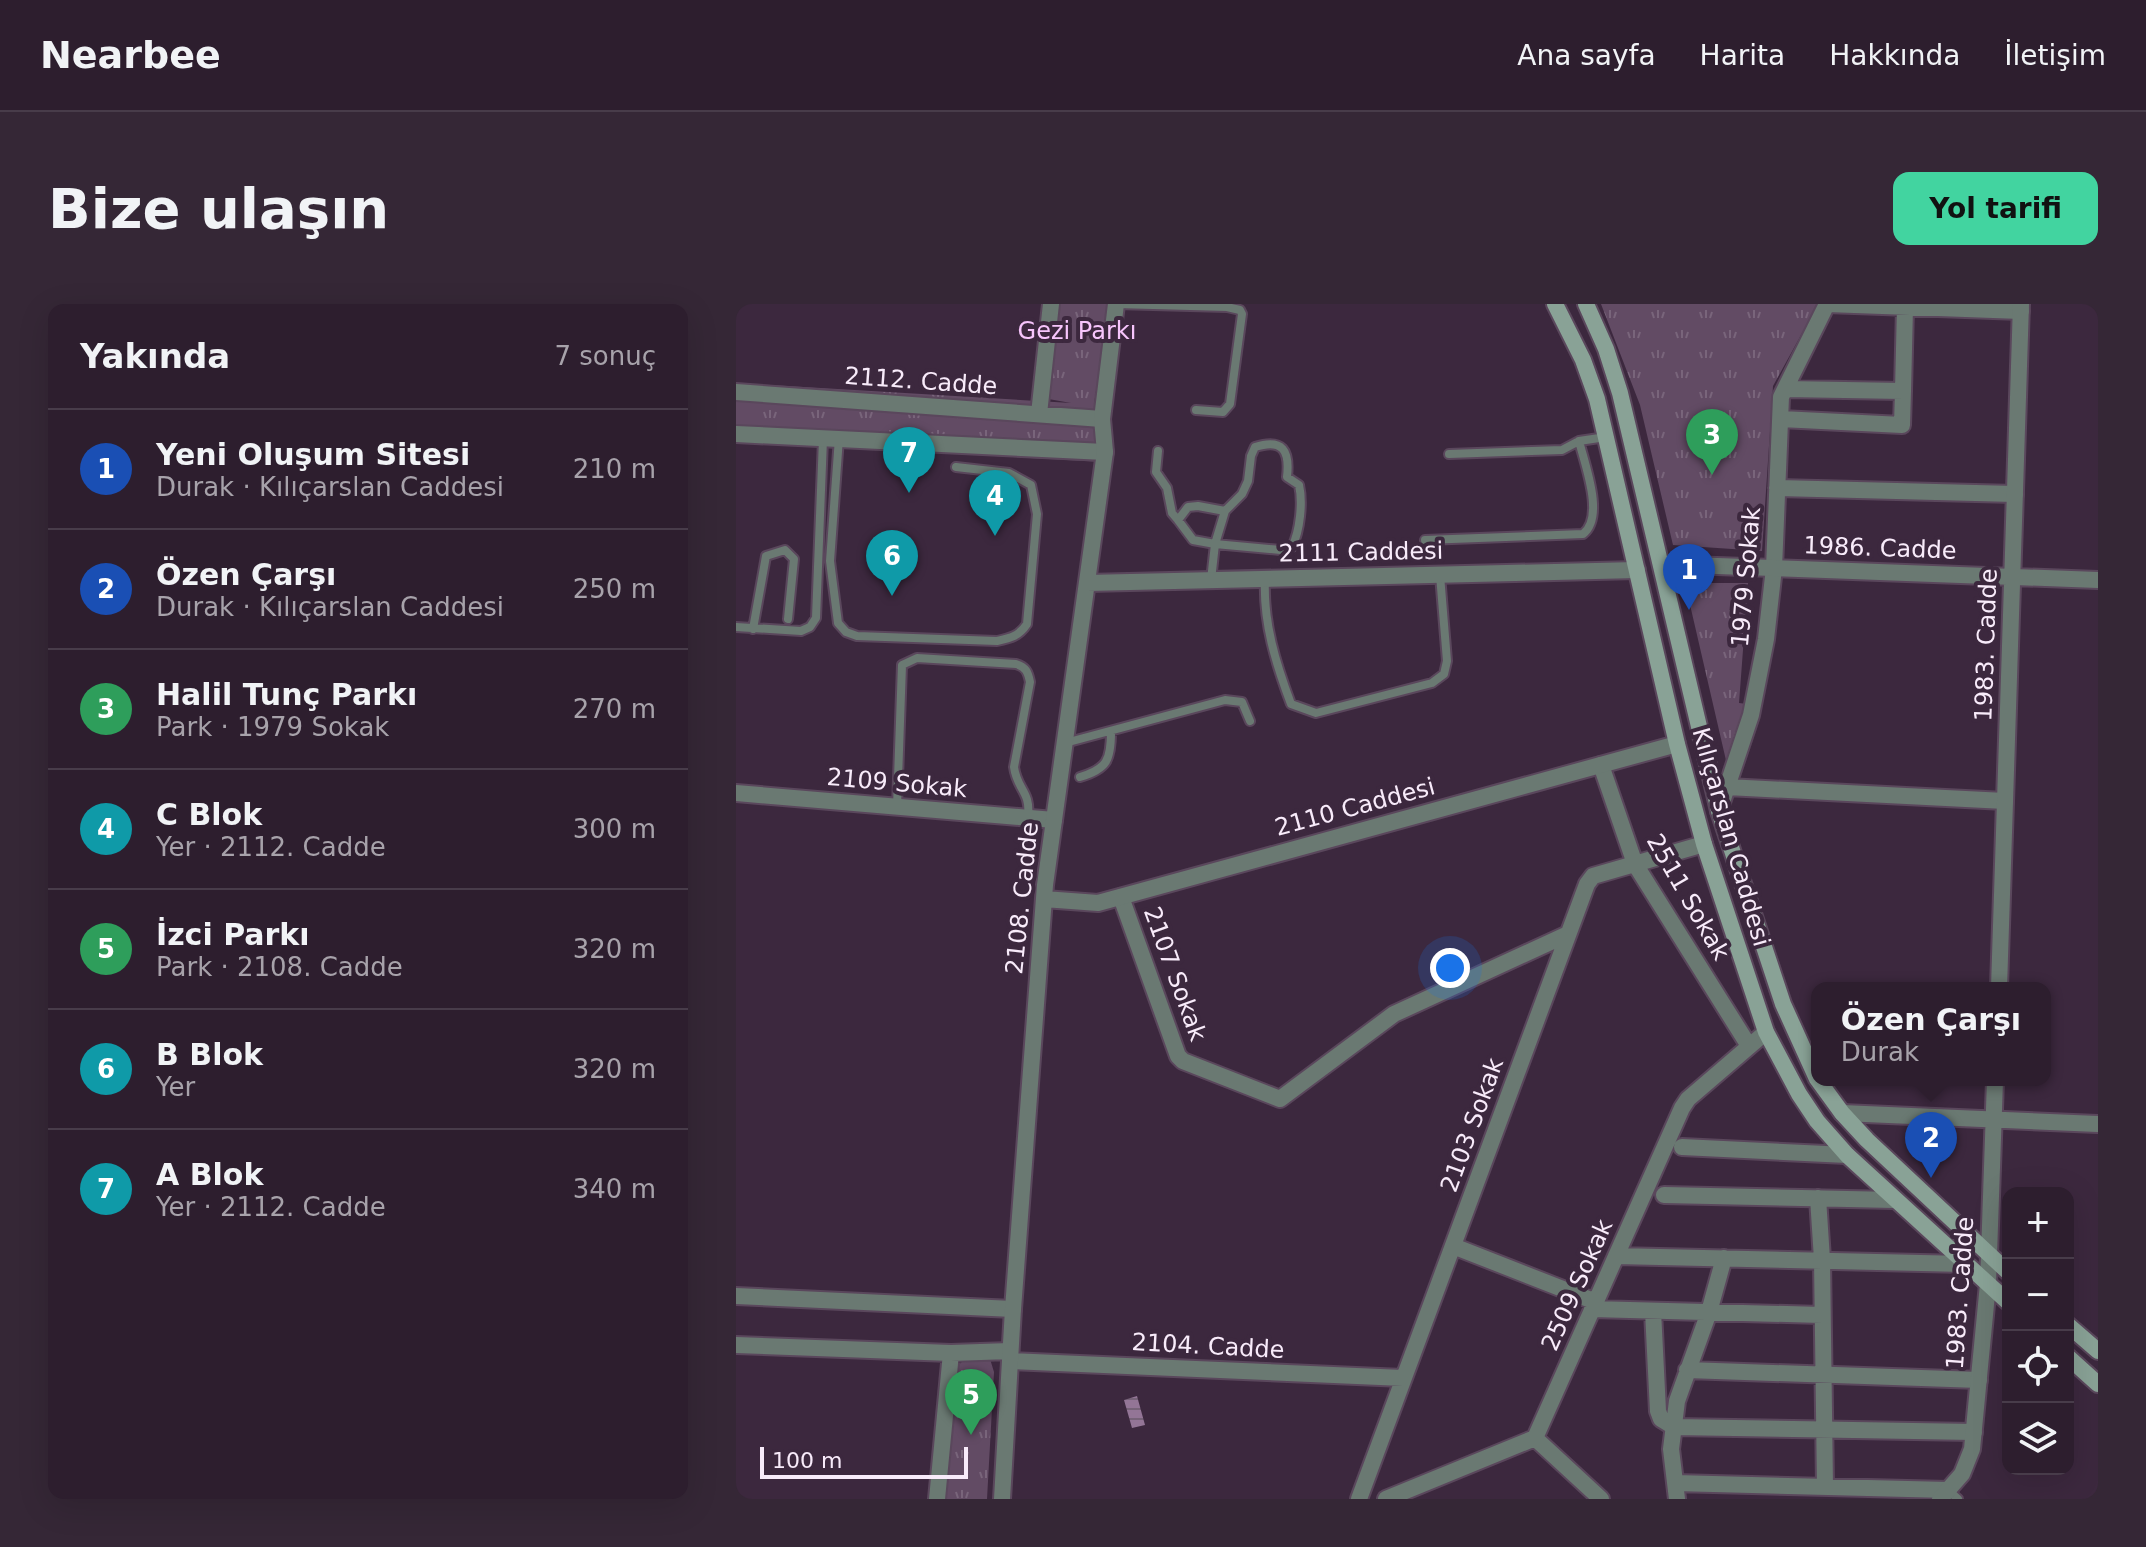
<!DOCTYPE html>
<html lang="tr">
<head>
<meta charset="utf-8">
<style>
  body { margin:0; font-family:"DejaVu Sans",sans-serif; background:#352736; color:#f1f3f6 }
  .controls { position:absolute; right:24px; bottom:24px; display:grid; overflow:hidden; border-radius:16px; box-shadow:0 8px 32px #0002 }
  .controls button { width:72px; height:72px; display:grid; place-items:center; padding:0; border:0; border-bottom:2px solid #483c4a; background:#2d1e2e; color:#f1f3f6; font:40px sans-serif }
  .scale { position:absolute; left:24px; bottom:20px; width:208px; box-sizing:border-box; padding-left:8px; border:4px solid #f8ebfa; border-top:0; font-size:22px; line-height:28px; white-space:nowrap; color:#f8ebfa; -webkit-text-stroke:6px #3c283e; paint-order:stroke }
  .you { position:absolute; left:714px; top:664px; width:28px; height:28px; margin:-20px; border:6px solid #fff; border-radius:50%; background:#1a73e8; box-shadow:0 0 0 12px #1a73e833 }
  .badge { display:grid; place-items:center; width:52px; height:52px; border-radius:50%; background:#42d4a0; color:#fff; font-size:26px; font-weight:700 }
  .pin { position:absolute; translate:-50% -66px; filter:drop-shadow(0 2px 4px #0008) }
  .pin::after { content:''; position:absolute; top:42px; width:28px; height:24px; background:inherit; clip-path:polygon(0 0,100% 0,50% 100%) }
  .popup { position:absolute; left:1075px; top:678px; width:240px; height:104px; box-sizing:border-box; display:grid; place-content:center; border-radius:16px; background:#2d1e2e; filter:drop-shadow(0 2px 6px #0005); font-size:26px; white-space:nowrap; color:#a7a2aa }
  .popup b { font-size:30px; color:#f1f3f6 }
  .popup::after { content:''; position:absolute; left:50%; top:100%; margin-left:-16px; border:16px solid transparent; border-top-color:#2d1e2e }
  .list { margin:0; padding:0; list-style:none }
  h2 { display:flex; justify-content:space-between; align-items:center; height:104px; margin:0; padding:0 32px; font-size:34px }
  h2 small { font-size:26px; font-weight:400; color:#a7a2aa }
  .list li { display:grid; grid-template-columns:52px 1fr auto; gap:24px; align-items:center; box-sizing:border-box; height:120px; padding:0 32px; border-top:2px solid #483c4a }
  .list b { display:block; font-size:30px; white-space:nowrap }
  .list p { margin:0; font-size:26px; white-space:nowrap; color:#a7a2aa }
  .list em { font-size:26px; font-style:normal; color:#a7a2aa }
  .icon { flex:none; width:44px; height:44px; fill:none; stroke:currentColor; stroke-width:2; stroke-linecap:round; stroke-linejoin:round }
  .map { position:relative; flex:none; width:1362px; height:1195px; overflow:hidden; border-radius:16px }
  header { display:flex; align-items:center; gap:48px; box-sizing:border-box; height:112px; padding:0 40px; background:#2d1e2e; border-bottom:2px solid #483c4a }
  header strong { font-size:38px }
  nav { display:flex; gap:44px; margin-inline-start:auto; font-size:28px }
  .intro { display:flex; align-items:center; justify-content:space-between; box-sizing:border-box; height:192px; padding:0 48px }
  h1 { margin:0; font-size:56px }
  .button { padding:20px 36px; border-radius:16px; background:#42d4a0; color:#111; font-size:28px; font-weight:700 }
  main { display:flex; gap:48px; padding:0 48px }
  aside { flex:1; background:#2d1e2e; border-radius:16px; box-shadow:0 8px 32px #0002 }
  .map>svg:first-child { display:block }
</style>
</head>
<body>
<header>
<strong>Nearbee</strong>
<nav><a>Ana sayfa</a><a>Harita</a><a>Hakkında</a><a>İletişim</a></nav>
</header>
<div class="intro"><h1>Bize ulaşın</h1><a class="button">Yol tarifi</a></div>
<main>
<aside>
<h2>Yakında<small>7 sonuç</small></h2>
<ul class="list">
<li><span class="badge" style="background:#1a4fb4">1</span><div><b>Yeni Oluşum Sitesi</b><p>Durak · Kılıçarslan Caddesi</p></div><em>210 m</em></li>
<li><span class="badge" style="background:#1a4fb4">2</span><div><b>Özen Çarşı</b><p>Durak · Kılıçarslan Caddesi</p></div><em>250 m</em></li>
<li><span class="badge" style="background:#2e9e5b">3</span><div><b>Halil Tunç Parkı</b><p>Park · 1979 Sokak</p></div><em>270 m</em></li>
<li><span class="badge" style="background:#0f9aa8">4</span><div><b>C Blok</b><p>Yer · 2112. Cadde</p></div><em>300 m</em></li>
<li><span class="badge" style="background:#2e9e5b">5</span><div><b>İzci Parkı</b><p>Park · 2108. Cadde</p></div><em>320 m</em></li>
<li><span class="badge" style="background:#0f9aa8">6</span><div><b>B Blok</b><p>Yer</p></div><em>320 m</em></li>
<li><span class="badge" style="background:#0f9aa8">7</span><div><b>A Blok</b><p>Yer · 2112. Cadde</p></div><em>340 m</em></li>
</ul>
</aside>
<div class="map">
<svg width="1362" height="1195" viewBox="0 0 1362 1195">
  <defs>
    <pattern id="grass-tufts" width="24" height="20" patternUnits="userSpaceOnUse" patternTransform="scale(2)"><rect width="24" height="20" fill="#624b64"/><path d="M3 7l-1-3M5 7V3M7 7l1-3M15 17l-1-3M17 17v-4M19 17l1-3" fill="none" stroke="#79657b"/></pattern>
    <pattern id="water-rules" width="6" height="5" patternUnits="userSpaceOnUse" patternTransform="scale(2)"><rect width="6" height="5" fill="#937596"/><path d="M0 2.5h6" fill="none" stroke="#766278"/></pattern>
  </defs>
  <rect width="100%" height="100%" fill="#3c283e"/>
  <path fill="url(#grass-tufts)" d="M317 0H373L358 100 367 158 0 138V79L335 99 307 94Z
    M865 0H1082L1037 82 1026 247 937 241 904 101Z
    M949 279H1012L1003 399 1011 400 992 465Z
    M234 1052 254 1055 258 1068 251 1195H210L222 1061Z"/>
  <path fill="url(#water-rules)" d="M401 1092 409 1121 396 1124 388 1096Z"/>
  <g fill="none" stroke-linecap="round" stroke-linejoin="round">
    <defs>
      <path id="service" d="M380 0 491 3 504 6 506 10 494 100 487 108 460 106
        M103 134 94 257 102 319 110 328 121 332 261 337C275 334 283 332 291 320L301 210 295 181 273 169 220 163
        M422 147 420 168 431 184 436 209 442 216
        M713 150 826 146 843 137 870 133
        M689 236 847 230C869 213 849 161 843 137
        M529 275C527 319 540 360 555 400L580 409 696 379 708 370 711 357 704 271
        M475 276 479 240 545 246 556 243C564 227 567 198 563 181L551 173C554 147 547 134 519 143L515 152 512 177 506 190 489 207 479 240 457 236 442 216 452 203 462 202 489 207
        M0 323 65 327 74 323 80 314 87 135
        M17 325 30 252 49 246 58 255 52 315
        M329 439 489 396 506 398 514 417
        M344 473C371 465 375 456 375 428
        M161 503 166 361 181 354 280 360C290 363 292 368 294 378L278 463C281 486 295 487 292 513
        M1212 1186 1222 1195"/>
      <path id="minor" d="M1091 0 1285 7
        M1050 85 1167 87 1169 3
        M0 88 366 115
        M303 110 315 0
        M1045 115 1166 121 1167 87
        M0 130 369 148
        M1041 184 1279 190
        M865 461 899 560 1013 742
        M991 483 1269 497
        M0 489 318 516
        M983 507 1015 411 1030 335 1038 264 1045 93 1091 0
        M385 593 442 752 447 757 544 795 658 710 832 630
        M946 843 1111 851
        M928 891 1158 896
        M1082 894 1086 955 1089 1183
        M717 942 860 998
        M880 952 1229 960
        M0 992 277 1005
        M856 1005 1086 1011
        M917 1007 922 1107 925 1115 938 1123 1238 1128
        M0 1041 215 1049 274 1047
        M274 1057 667 1074
        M951 1066 1243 1076
        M799 1134 865 1195
        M939 1179 1212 1186
        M201 1195 215 1049
        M623 1195 851 580 857 572 968 540
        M650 1195 799 1134 946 804 952 795 1030 728
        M941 1195 935 1145 941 1097 973 1008 988 954"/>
      <path id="tertiary" d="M925 260 1362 276
        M351 279 901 266
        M308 595 362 599 941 440
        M1263 684 1285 0
        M1106 809 1362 820
        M266 1195 277 1005 309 581 369 148 366 115 380 0
        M1204 1195 1226 1170 1236 1145 1252 980 1259 776"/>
      <path id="secondary" d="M819 0 847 56 861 95 941 440 968 540 1030 728 1063 790 1081 817 1111 851 1272 998
        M850 0 870 45 884 89 983 507 1047 700 1081 775
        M1082 776 1106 809 1131 836 1272 968
        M1332 1021 1362 1047
        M1332 1053 1362 1080"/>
    </defs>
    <use href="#service" stroke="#5a475c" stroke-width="12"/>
    <use href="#minor" stroke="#5a475c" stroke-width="20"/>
    <use href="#tertiary" stroke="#5a475c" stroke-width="20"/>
    <use href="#secondary" stroke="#5a475c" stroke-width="20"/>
    <use href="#service" stroke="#6a7972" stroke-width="8"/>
    <use href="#minor" stroke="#6a7972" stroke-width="16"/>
    <use href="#tertiary" stroke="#6a7972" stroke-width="16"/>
    <use href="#secondary" stroke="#89a296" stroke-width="16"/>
  </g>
  <g text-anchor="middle" stroke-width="8" stroke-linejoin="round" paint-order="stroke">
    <g font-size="24" fill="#f7c5fc" stroke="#3c283e">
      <text x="341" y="35">Gezi Parkı</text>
    </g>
    <g font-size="24" fill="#f8ebfa" stroke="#3c283e">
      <text transform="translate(185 77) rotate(4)" y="8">2112. Cadde</text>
      <text transform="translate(1144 244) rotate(2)" y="8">1986. Cadde</text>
      <text transform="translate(625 248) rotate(-1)" y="8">2111 Caddesi</text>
      <text transform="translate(1010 273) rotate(-85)" y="8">1979 Sokak</text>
      <text transform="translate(1250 341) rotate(-88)" y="8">1983. Cadde</text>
      <text transform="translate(161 479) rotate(5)" y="8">2109 Sokak</text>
      <text transform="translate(619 503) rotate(-15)" y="8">2110 Caddesi</text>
      <text transform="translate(995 533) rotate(74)" y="8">Kılıçarslan Caddesi</text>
      <text transform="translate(952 593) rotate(60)" y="8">2511 Sokak</text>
      <text transform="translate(286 594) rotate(-84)" y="8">2108. Cadde</text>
      <text transform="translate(439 670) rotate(70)" y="8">2107 Sokak</text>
      <text transform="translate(736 821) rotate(-70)" y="8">2103 Sokak</text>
      <text transform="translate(841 981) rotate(-66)" y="8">2509 Sokak</text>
      <text transform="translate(1224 989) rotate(-86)" y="8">1983. Cadde</text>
      <text transform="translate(472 1042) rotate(3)" y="8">2104. Cadde</text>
    </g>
  </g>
</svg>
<div class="controls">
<button>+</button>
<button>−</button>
<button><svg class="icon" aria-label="locate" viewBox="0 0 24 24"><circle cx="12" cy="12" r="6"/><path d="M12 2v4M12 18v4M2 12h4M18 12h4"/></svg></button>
<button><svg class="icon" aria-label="layers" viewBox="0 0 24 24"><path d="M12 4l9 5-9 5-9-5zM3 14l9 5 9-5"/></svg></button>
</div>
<div class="scale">100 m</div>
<div class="you"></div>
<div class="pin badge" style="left:953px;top:306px;background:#1a4fb4">1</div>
<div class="pin badge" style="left:1195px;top:874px;background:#1a4fb4">2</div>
<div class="popup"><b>Özen Çarşı</b>Durak</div>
<div class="pin badge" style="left:976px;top:171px;background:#2e9e5b">3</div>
<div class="pin badge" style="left:259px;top:232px;background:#0f9aa8">4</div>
<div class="pin badge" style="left:235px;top:1131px;background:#2e9e5b">5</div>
<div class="pin badge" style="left:156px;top:292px;background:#0f9aa8">6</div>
<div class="pin badge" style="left:173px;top:189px;background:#0f9aa8">7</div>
</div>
</main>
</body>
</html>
